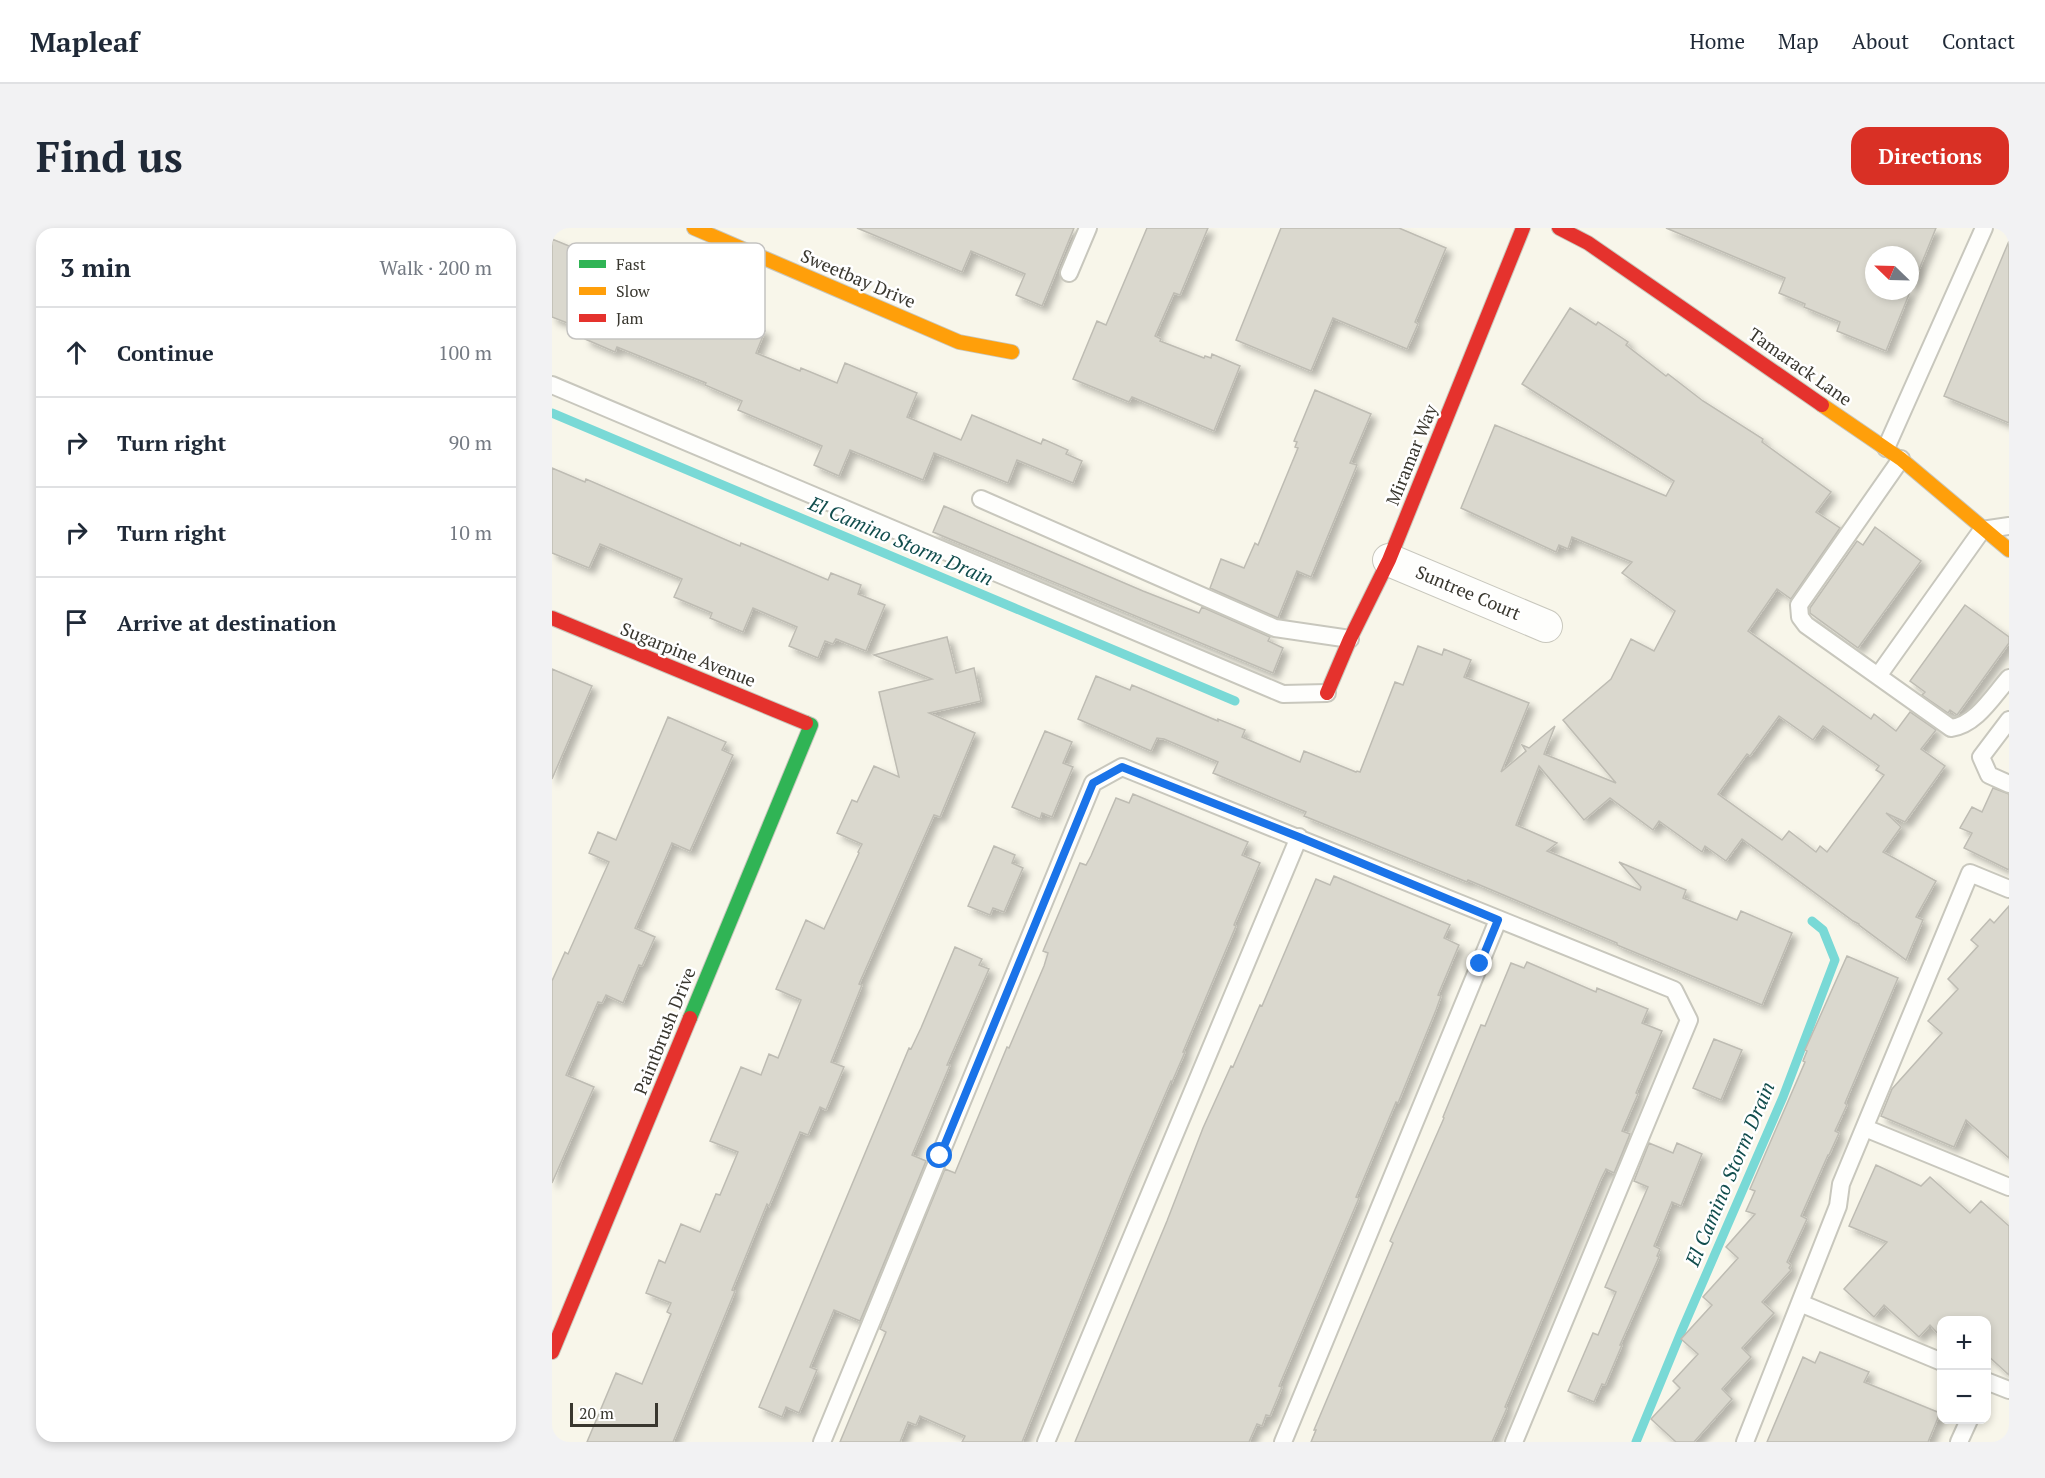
<!DOCTYPE html>
<html lang="en">
<head>
<meta charset="utf-8">
<style>
  body { margin:0; font-family:"PT Serif",serif; background:#f2f2f3; color:#1f2937 }
  .controls { position:absolute; right:18px; bottom:18px; display:grid; overflow:hidden; border-radius:12px; box-shadow:0 3px 9px #0003 }
  .controls button { width:54px; height:54px; display:grid; place-items:center; padding:0; border:0; border-bottom:2px solid #e0e1e3; background:#fff; color:#1f2937; font:30px sans-serif }
  .compass { position:absolute; left:1313px; top:18px; width:54px; height:54px; border-radius:50%; background:#fff; box-shadow:0 3px 9px #0003; rotate:293deg }
  .scale { position:absolute; left:18px; bottom:15px; width:88px; box-sizing:border-box; padding-left:6px; border:3px solid #39372f; border-top:0; font-size:16px; line-height:21px; white-space:nowrap; color:#39372f; -webkit-text-stroke:4px #fff; paint-order:stroke }
  .stop { position:absolute; width:18px; height:18px; margin:-14px; border:4px solid #1a73e8; border-radius:50%; background:#fff }
  .stop.end { background:#1a73e8; border-color:#fff; box-shadow:0 2px 6px #0008 }
  .list { margin:0; padding:0; list-style:none }
  h2 { display:flex; justify-content:space-between; align-items:center; height:78px; margin:0; padding:0 24px; font-size:26px }
  h2 small { font-size:20px; font-weight:400; color:#747a83 }
  .list li { display:grid; grid-template-columns:39px 1fr auto; gap:18px; align-items:center; box-sizing:border-box; height:90px; padding:0 24px; border-top:2px solid #e0e1e3 }
  .list b { display:block; font-size:22px; white-space:nowrap }
  .list em { font-size:20px; font-style:normal; color:#747a83 }
  .icon { flex:none; width:33px; height:33px; fill:none; stroke:currentColor; stroke-width:2; stroke-linecap:round; stroke-linejoin:round }
  .map { position:relative; flex:none; width:1457px; height:1214px; overflow:hidden; border-radius:18px }
  header { display:flex; align-items:center; gap:36px; box-sizing:border-box; height:84px; padding:0 30px; background:#fff; border-bottom:2px solid #e0e1e3 }
  header strong { font-size:28px }
  nav { display:flex; gap:33px; margin-inline-start:auto; font-size:21px }
  .intro { display:flex; align-items:center; justify-content:space-between; box-sizing:border-box; height:144px; padding:0 36px }
  h1 { margin:0; font-size:42px }
  .button { padding:15px 27px; border-radius:18px; background:#d93025; color:#fff; font-size:21px; font-weight:700 }
  main { display:flex; gap:36px; padding:0 36px }
  aside { flex:1; background:#fff; border-radius:18px; box-shadow:0 3px 9px #0003 }
  .map>svg:first-child { display:block }
</style>
</head>
<body>
<header>
<strong>Mapleaf</strong>
<nav><a>Home</a><a>Map</a><a>About</a><a>Contact</a></nav>
</header>
<div class="intro"><h1>Find us</h1><a class="button">Directions</a></div>
<main>
<aside>
<h2>3 min<small>Walk · 200 m</small></h2>
<ul class="list">
<li><svg class="icon" aria-label="ahead" viewBox="0 0 24 24"><path d="M12 20V5M6 11l6-6 6 6"/></svg><div><b>Continue</b></div><em>100 m</em></li>
<li><svg class="icon" aria-label="right" viewBox="0 0 24 24"><path d="M7 20v-9h11M14 6l5 5-5 5"/></svg><div><b>Turn right</b></div><em>90 m</em></li>
<li><svg class="icon" aria-label="right" viewBox="0 0 24 24"><path d="M7 20v-9h11M14 6l5 5-5 5"/></svg><div><b>Turn right</b></div><em>10 m</em></li>
<li><svg class="icon" aria-label="arrive" viewBox="0 0 24 24"><path d="M6 21V4h12l-3 4 3 4H6"/></svg><div><b>Arrive at destination</b></div></li>
</ul>
</aside>
<div class="map">
<svg width="1457" height="1214" viewBox="0 0 1457 1214">
  <defs>
    <filter id="shadow"><feDropShadow dx="5.5" dy="5.5" stdDeviation="3" flood-color="#0004"/></filter>
  </defs>
  <rect width="100%" height="100%" fill="#f8f6ea"/>
  <g fill="none" stroke-linecap="round" stroke-linejoin="round">
    <path stroke="#79d9d6" stroke-width="9" d="M0 185 683 473
      M1084 1214 1130 1102 1231 869 1283 732 1271 702 1260 693"/>
  </g>
  <path fill="#dad8ce" stroke="#bebcb3" stroke-width="1.5" fill-rule="evenodd" filter="url(#shadow)" d="M305 0H522L490 78 464 67 473 46 419 23 410 44Z
    M595 0H656L628 67 622 65 603 108 609 111 608 113 652 130 653 128 659 130 660 126 688 138 662 203 580 169 577 174 521 151 545 93 554 97Z
    M729 0H847L894 20 863 94 866 96 855 121 781 90 759 143 684 112Z
    M1114 0H1384L1334 123 1285 103 1288 94 1252 79 1253 76 1227 65 1233 50ZM1322 27H1358V63H1322Z
    M0 11 56 34 48 55 97 76 102 65 133 78 137 68 213 103 204 125 248 143 249 140 285 155 293 135 365 165 355 189 409 212 420 187 489 216 491 211 516 222 514 226 530 233 521 255 465 232 456 255 382 225 371 252 298 222 287 248 262 237 270 218 186 182 190 173 153 157 154 155 65 119 63 124 33 111 36 103 0 89Z
    M1457 13V195L1392 168Z
    M1018 80 1044 97 1046 94 1076 114 1074 117 1114 148 1116 146 1151 173 1211 211 1210 214 1279 264 1264 284 1288 300 1239 371 1225 361 1196 403 1319 491 1322 486 1344 503 1358 484 1384 502 1369 521 1393 538 1353 594 1334 585 1349 599 1331 624 1384 653 1364 689 1371 692 1354 732 1307 697V696L1301 693 1190 611 1174 633 1153 618 1150 624 1107 593 1101 602 1058 570 1032 592 987 538 964 597 1005 615 995 623 1088 662 1089 659 1067 634 1134 662 1131 670 1185 692 1189 683 1240 705 1210 777 1065 717V715L916 652 915 654 752 588 754 584 661 545 666 534 612 511 605 510 599 523 526 491 544 448 578 462 580 457 666 493V491L693 502 690 509 748 534 752 523 804 544 805 543 808 544 843 454 851 457 866 418 890 427 892 421 919 432 912 449 977 475 949 544 974 523 970 517 977 520 1003 498 992 526 1064 555 1011 492 1059 451 1079 411 1102 423 1123 383 1070 345 1080 334 1020 309 1016 321 1007 317 1004 324 909 280 943 197 1114 268 1122 253 970 156ZM1227 488 1261 512 1271 498 1327 538 1324 542 1332 547 1275 624 1268 618 1264 624 1237 603 1230 612 1166 566 1195 526 1198 528Z
    M763 162 819 186 798 235 805 237 759 349 745 343 726 390 658 360 669 331 692 340 703 315 706 317 746 220 743 219 745 214 742 213Z
    M0 240 33 254 34 251 188 318 189 315 276 352 279 345 309 357 306 366 333 377 314 423 284 411 281 416 273 413 266 430 237 418 245 399 201 380 191 404 158 390 160 385 122 369 130 351 48 316 37 340 0 325Z
    M392 278 591 363 647 385 650 379 718 409 716 413 731 420 721 445 381 304Z
    M1323 299 1369 333 1306 420 1258 385V380L1305 313 1311 317Z
    M1413 377 1457 409V415L1405 487 1398 482 1396 485 1370 467 1373 464 1358 453Z
    M395 409 404 445 422 440 429 473 377 485 423 505 388 589 382 587 307 756 310 757 279 834 292 839 274 882 268 879 256 907 248 904 217 978 215 976 180 1062 183 1063 121 1214H35L64 1145 90 1156 119 1086 115 1084 119 1075 94 1065 107 1032 113 1035 129 996 148 1004 164 966 168 967 186 924 158 913 189 839 209 847 217 826 226 830 249 772 224 761 254 692 272 701 307 625 306 624 310 616 285 605 300 572 305 574 322 538 347 549 327 464 380 451 322 427Z
    M0 441 40 458 0 551Z
    M116 489 174 514 170 522 181 527 138 623 120 615 99 664 83 700 103 709 90 738 87 737 71 775 54 767 50 775 46 774 14 847 42 859 0 955V753L13 724 16 726 57 634 37 625 46 604 64 612Z
    M493 503 520 514 511 535 521 539 500 589 490 585 488 591 460 579Z
    M1441 560 1457 566V642L1412 620 1420 605 1408 600 1420 579 1430 584Z
    M581 566 696 614 690 627 708 635 682 697 684 698 631 824H633L620 854 619 853 578 948 470 1214H410L413 1208 368 1188 364 1197 356 1194 348 1214H288L334 1104 328 1101 393 941 403 945 455 819 457 820 492 738 496 725 491 723 528 635 534 637 539 628 564 570 577 575Z
    M442 618 463 627 460 635 471 640 452 684 441 680 438 687 416 678Z
    M782 648 898 697 892 710 907 717 886 767 889 768 884 782 846 875 844 874 804 969 807 970 727 1158 730 1159 718 1188 714 1187 710 1198 705 1196 697 1214H523L615 993 651 900 679 838 681 839 708 777 710 778 764 651 778 657Z
    M1457 678V930L1414 892 1402 919 1329 888 1340 861 1390 805 1376 793 1406 761 1396 751 1426 718 1419 712 1438 691 1442 695Z
    M403 719 430 731 427 737 437 741 395 837H398L360 927 374 933 308 1093 282 1082 258 1139 265 1142 247 1185 234 1179 230 1189 207 1179 357 820 359 821 369 800Z
    M1295 728 1346 750 1293 875 1295 877 1283 903 1287 905 1277 927H1276L1249 988 1255 991 1235 1034 1239 1037 1237 1040 1239 1042 1210 1074 1222 1085 1190 1120 1199 1129 1170 1161 1180 1171 1142 1214H1124L1099 1191 1128 1160 1121 1153 1146 1126 1129 1111 1160 1077 1151 1069 1186 1030 1174 1019 1203 986 1194 983 1203 963 1198 961 1253 834 1251 833 1255 823 1253 822Z
    M975 734 1044 764 1045 760 1096 781 1090 795 1110 803 1084 865 1086 866 1070 903 1078 906 1062 945 1054 941 1049 951 953 1179 955 1180 940 1214H759L764 1202H762L841 1015 838 1013 892 890 891 889 929 797 933 798 959 735 972 740Z
    M1162 811 1190 822 1169 872 1141 860Z
    M1097 915 1121 925 1125 915 1150 926 1129 978 1120 974 1102 1018 1108 1021 1105 1028 1107 1029 1068 1117H1070L1053 1157 1050 1156 1042 1174 1016 1163 1041 1105 1046 1107 1064 1064 1053 1059 1096 959 1082 953Z
    M1324 937 1369 958 1378 949 1418 985 1429 973 1457 998V1147L1434 1126V1092H1389V1109L1378 1097 1367 1109 1332 1077 1322 1089 1292 1061 1335 1014 1297 998Z
    M1268 1124 1317 1144 1312 1154 1388 1185 1376 1214H1215L1251 1129 1263 1135Z"/>
  <g fill="none" stroke-linecap="round" stroke-linejoin="round">
    <defs>
      <path id="lane" d="M517 45 536 0
        M0 157 731 466 775 465
        M1334 220 1432 0
        M1349 231 1247 377 1248 389 1254 397 1399 500C1424 497 1441 468 1457 450
        M429 271 723 400 798 411
        M1326 448 1430 302 1457 298
        M1457 492 1429 529 1437 547 1457 556
        M1313 900 1457 959
        M1248 1075 1390 1134
        M1434 1153 1457 1162
        M270 1214 541 555 570 539 1122 762 1137 792 962 1214
        M494 1214 747 609
        M731 1214 946 692
        M1193 1214 1286 978 1289 956 1418 645 1457 661
        M1407 1214 1417 1192"/>
      <path id="street" d="M837 332 994 398"/>
      <path id="fast" d="M138 790 259 497 254 495"/>
      <path id="slow" d="M142 0 407 114 460 124
        M1270 177 1349 231 1457 322"/>
      <path id="jam" d="M1007 0 1036 15 1270 177
        M0 390 254 495
        M775 465 798 411 837 332 971 0
        M0 1124 138 790"/>
    </defs>
    <use href="#lane" stroke="#c8c7bd" stroke-width="20"/>
    <use href="#street" stroke="#c8c7bd" stroke-width="34"/>
    <use href="#fast" stroke="#c8c7bd" stroke-width="16"/>
    <use href="#slow" stroke="#c8c7bd" stroke-width="16"/>
    <use href="#jam" stroke="#c8c7bd" stroke-width="16"/>
    <use href="#lane" stroke="#fefefc" stroke-width="16"/>
    <use href="#street" stroke="#fefefc" stroke-width="32"/>
    <use href="#fast" stroke="#30b455" stroke-width="14"/>
    <use href="#slow" stroke="#ff9f0a" stroke-width="14"/>
    <use href="#jam" stroke="#e5322d" stroke-width="14"/>
  </g>
  <g fill="none" stroke-linecap="round" stroke-linejoin="round">
    <path stroke="#1a73e8" stroke-width="8" d="M388 928 541 555 570 539 747 609 946 692 928 736"/>
  </g>
  <g text-anchor="middle" stroke-width="5" stroke-linejoin="round" paint-order="stroke">
    <g font-size="18" fill="#39372f" stroke="#fff">
      <text transform="translate(306 51) rotate(23)" y="6">Sweetbay Drive</text>
      <text transform="translate(1248 139) rotate(35)" y="6">Tamarack Lane</text>
      <text transform="translate(860 227) rotate(-68)" y="6">Miramar Way</text>
      <text transform="translate(916 365) rotate(23)" y="6">Suntree Court</text>
      <text transform="translate(136 427) rotate(22)" y="6">Sugarpine Avenue</text>
      <text transform="translate(113 803) rotate(-68)" y="6">Paintbrush Drive</text>
    </g>
    <g font-size="20" font-style="italic" fill="#114d4d" stroke="#fff">
      <text transform="translate(349 313) rotate(23)" y="7">El Camino Storm Drain</text>
      <text transform="translate(1178 946) rotate(-67)" y="7">El Camino Storm Drain</text>
    </g>
  </g>
  <rect x="15" y="15" width="198" height="96" rx="9" fill="#fff" stroke="#c4c3c1" stroke-width="1.5"/>
  <rect x="27" y="32" width="27" height="8" fill="#30b455"/>
  <rect x="27" y="59" width="27" height="8" fill="#ff9f0a"/>
  <rect x="27" y="86" width="27" height="8" fill="#e5322d"/>
  <g font-size="16" fill="#39372f">
    <text x="64" y="42">Fast</text>
    <text x="64" y="69">Slow</text>
    <text x="64" y="96">Jam</text>
  </g>
</svg>
<div class="controls">
<button>+</button>
<button>−</button>
</div>
<svg class="compass" viewBox="-18 -18 36 36"><path d="M0-13l5 13h-10z" fill="#e53935"/><path d="M0 13l5-13h-10z" fill="#747a83"/></svg>
<div class="scale">20 m</div>
<div class="stop" style="left:388px;top:928px"></div>
<div class="stop end" style="left:928px;top:736px"></div>
</div>
</main>
</body>
</html>
